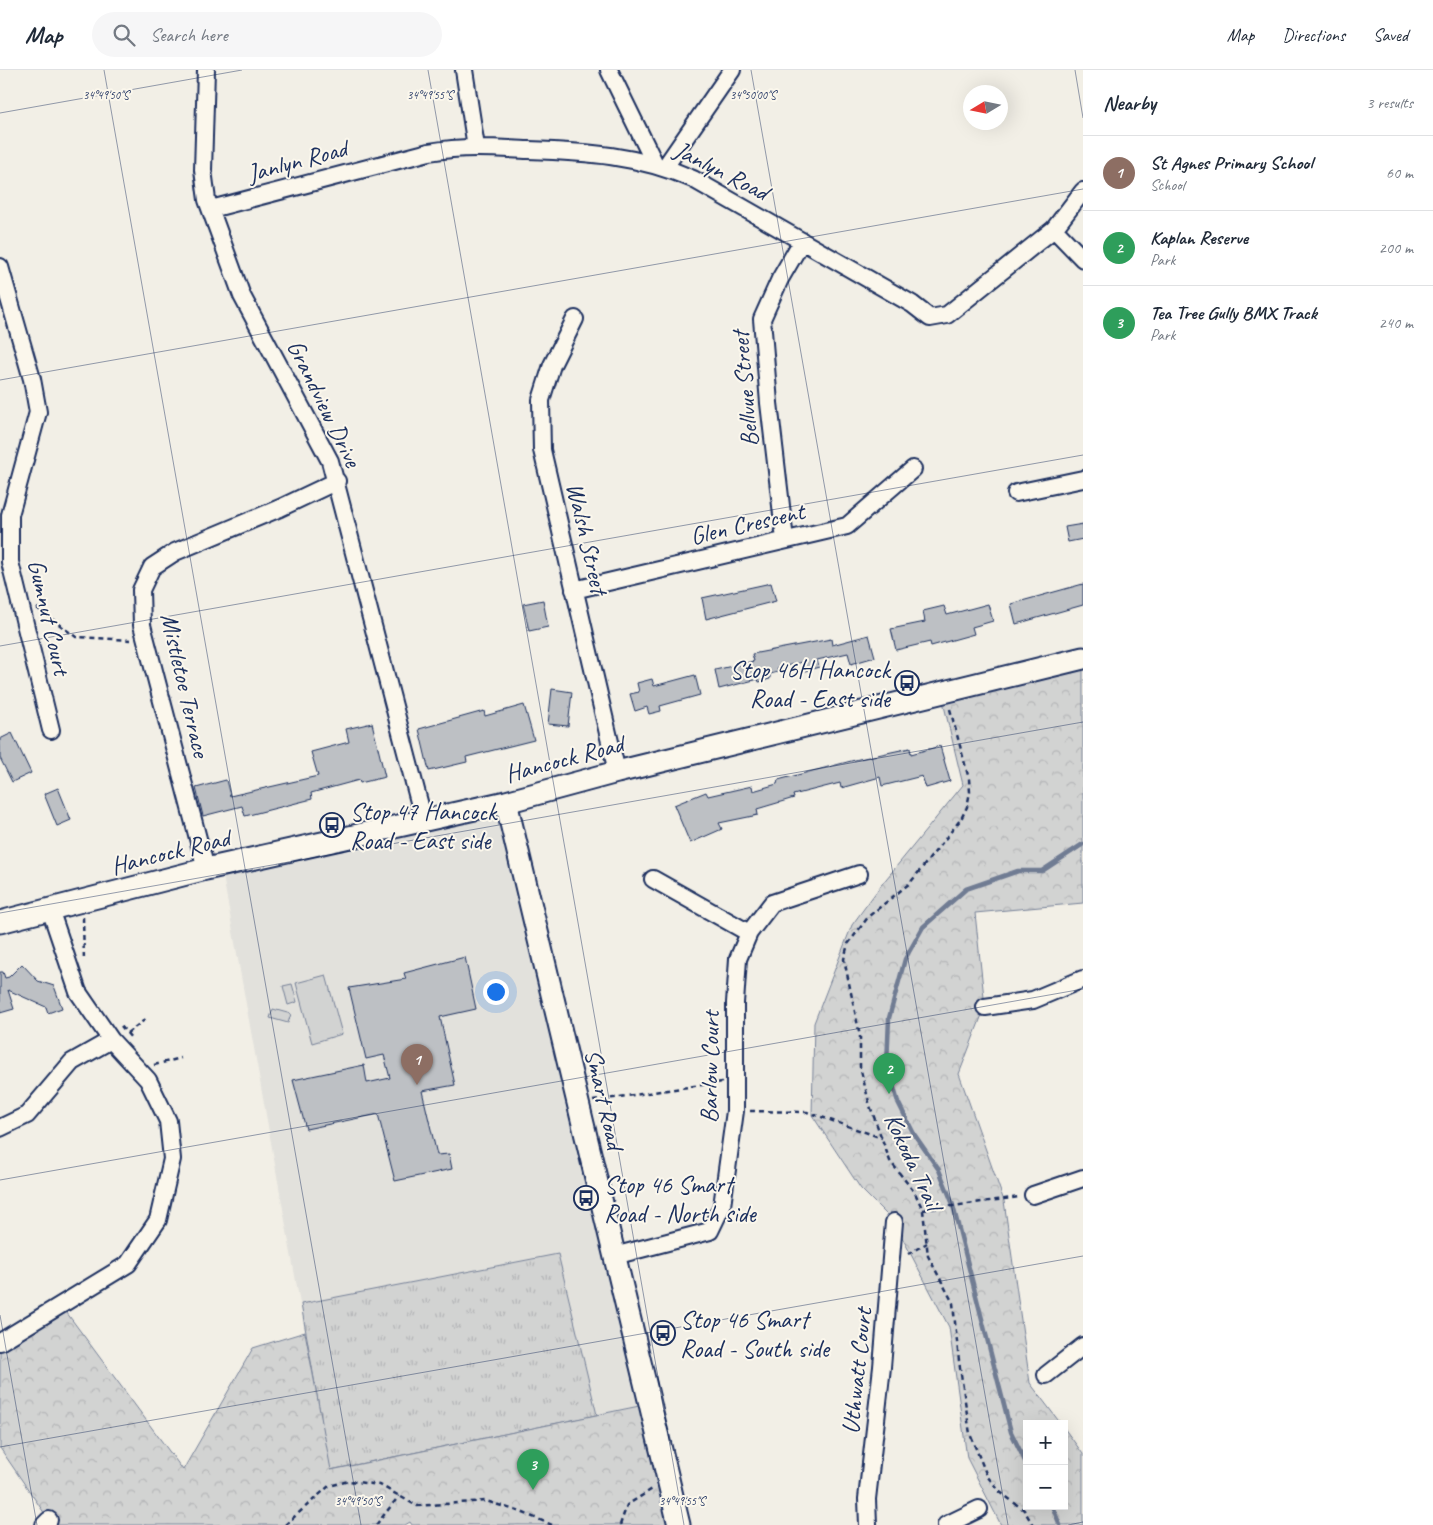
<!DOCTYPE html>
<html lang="en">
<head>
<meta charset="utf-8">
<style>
  body { margin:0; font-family:Caveat,sans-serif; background:#f6f6f7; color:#1f2937 }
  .controls { position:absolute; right:15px; bottom:15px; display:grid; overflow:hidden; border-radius:0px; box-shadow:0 5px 20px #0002 }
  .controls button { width:45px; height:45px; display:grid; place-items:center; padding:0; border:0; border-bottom:1px solid #e0e1e3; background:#fff; color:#1f2937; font:25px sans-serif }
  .compass { position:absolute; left:963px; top:15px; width:45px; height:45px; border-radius:50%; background:#fff; box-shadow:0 5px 20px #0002; rotate:260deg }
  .you { position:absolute; left:495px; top:921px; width:18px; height:18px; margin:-12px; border:4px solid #fff; border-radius:50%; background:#1a73e8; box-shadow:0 0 0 8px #1a73e833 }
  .badge { display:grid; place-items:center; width:32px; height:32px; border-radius:50%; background:#d93025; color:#fff; font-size:16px; font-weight:700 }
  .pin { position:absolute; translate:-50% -41px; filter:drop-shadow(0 1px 2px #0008) }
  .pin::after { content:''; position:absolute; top:26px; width:18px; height:15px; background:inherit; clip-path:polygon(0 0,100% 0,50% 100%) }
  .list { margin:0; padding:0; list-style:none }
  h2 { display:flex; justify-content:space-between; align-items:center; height:65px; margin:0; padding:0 20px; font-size:21px }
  h2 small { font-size:16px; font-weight:400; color:#747a83 }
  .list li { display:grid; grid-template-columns:32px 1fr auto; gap:15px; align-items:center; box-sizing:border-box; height:75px; padding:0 20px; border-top:1px solid #e0e1e3 }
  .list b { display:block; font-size:19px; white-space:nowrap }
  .list p { margin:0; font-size:16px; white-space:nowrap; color:#747a83 }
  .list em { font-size:16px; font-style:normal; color:#747a83 }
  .icon { flex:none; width:28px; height:28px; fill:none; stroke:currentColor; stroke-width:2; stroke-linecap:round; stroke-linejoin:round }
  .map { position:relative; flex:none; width:1083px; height:1455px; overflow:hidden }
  header { display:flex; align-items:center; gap:30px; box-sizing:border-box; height:70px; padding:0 25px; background:#fff; border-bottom:1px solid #e0e1e3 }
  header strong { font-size:24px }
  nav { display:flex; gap:28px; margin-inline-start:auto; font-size:18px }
  .search { width:350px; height:45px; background:#f6f6f7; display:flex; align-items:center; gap:12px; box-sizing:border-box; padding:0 18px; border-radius:28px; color:#747a83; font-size:19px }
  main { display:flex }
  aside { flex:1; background:#fff }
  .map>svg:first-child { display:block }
</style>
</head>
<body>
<header>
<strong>Map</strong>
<div class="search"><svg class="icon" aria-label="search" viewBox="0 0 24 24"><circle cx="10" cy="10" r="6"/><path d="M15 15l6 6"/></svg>Search here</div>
<nav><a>Map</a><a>Directions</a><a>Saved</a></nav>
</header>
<main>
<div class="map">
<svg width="1083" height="1455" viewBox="0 0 1083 1455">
  <defs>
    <pattern id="grass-tufts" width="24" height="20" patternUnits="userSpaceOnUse" patternTransform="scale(1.25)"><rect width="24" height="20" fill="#d2d3d2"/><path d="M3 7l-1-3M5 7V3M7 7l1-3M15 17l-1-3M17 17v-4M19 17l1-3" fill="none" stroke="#b4b5b7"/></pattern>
    <pattern id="forest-crowns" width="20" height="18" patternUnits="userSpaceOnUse" patternTransform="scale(1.25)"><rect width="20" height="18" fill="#d2d3d2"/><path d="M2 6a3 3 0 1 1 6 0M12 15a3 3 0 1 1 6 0" fill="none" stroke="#b4b5b7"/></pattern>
  </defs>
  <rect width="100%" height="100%" fill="#f2efe6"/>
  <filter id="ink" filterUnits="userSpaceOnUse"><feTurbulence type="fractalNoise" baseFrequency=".02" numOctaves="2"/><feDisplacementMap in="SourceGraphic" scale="10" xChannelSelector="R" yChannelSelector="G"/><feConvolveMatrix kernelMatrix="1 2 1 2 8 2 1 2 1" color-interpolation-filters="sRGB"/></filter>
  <g filter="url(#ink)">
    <path fill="#e2e1dc" d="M506 732 649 1334 330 1400 221 795Z"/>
    <path fill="url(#grass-tufts)" stroke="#768198" d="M558 1184 597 1345 330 1400 301 1234Z"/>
    <path fill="url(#forest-crowns)" stroke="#768198" d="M1083 588V833L975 843 985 937 959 1004 1004 1131 1030 1313 1061 1354H1027V1436H1064V1358L1083 1384V1455H1001L967 1388 949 1257 894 1152 861 1119 812 1045 814 953 852 855 882 814 963 715 941 623Z
      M61 1235 183 1400 253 1278 305 1262 331 1400 649 1334 679 1455H412L410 1452 405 1455H40L49 1450 0 1378V1272Z"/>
    <path fill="#d2d3d2" stroke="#768198" d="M326 905 342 964 312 973 296 913Z
      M292 914 297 932 288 935 283 916Z
      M273 939 291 944 288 953 270 948Z"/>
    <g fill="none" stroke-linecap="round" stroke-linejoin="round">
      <path stroke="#707b93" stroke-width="4.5" d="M1027 1395 1011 1362 952 1132 939 1100 914 1064 898 1032 887 995 889 948 905 889 923 857 966 819 1018 801H1042L1083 774
        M1052 1436 1060 1455"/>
    </g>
    <path fill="#bdc0c4" stroke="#1b2f5e" d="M1083 454V469L1068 472 1065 457Z
      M771 513 776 531 706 549 702 528Z
      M1083 514V535L1016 554 1011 534Z
      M543 530 548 557 529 561 523 534Z
      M988 534 993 551 972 557 974 564 931 576 930 572 896 580 891 559 925 552 923 541 944 536 947 545Z
      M869 565 875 587 851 594 848 583 817 590 819 597 805 601 803 592 777 598 778 602 770 604V609L759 612 758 609 719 619 715 600 754 591 752 584 831 569 832 575Z
      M695 605 700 625 660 636 661 641 649 644 647 637 635 641 630 624 639 622 637 613 652 609 654 616Z
      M552 619 572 622 568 656 548 654Z
      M524 635 534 670 466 687 467 692 429 701 419 659 484 641 485 646Z
      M372 653 385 707 360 713 359 710 311 723 312 729 245 746 242 736 203 746 196 718 226 710 230 726 318 706 311 682 349 672 346 659Z
      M12 663 31 703 12 712 0 688V669Z
      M940 676 950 711 926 718 922 706 882 716 880 707 841 718 840 713 793 725 794 728 757 739 758 745 719 753 722 759 690 773 674 735 706 722 708 726 752 716 753 721 777 714 778 710 859 689 910 678 911 684Z
      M58 718 71 750 57 756 44 724Z
      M465 887 476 939 440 947 455 1015 422 1021 437 1085 449 1084 452 1099 395 1111 378 1044 306 1059 293 1010 364 995 367 1013 390 1008 384 985 366 989 349 918 406 909 404 903Z
      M22 894 38 911 54 916 62 938 48 943 46 937 8 920 14 939 0 943V902H3L5 908 9 907Z"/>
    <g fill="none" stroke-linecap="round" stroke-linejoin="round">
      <defs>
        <path id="minor" d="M206 0 203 100 207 130 242 226 330 391 424 751
          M464 0 476 77
          M609 0 655 94
          M665 97 732 0
          M211 139 429 82C465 76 492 78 528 80 586 82 639 85 693 109L912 234 930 248 947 245 1054 159 1083 121
          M1054 159 1083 189
          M0 197 32 309 38 342 10 445V492L51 660
          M575 249 552 295 541 330 542 380 617 702
          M1016 423 1083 409
          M785 470 769 333 762 249 780 209 802 171
          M574 520 847 456 913 399
          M206 799 142 555 141 520 152 497 175 482 280 438 337 411
          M653 809 749 863
          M985 937 1033 930 1083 909
          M0 1058 27 1045 72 992 111 970
          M1033 1125 1083 1108
          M614 1186 710 1161 722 1136 735 1041V933L738 889 749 863 772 833 859 804
          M0 1272 128 1194 158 1150 172 1089 168 1051 148 1010 111 970 78 922 50 839
          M1046 1305 1083 1276
          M44 1455 49 1450
          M868 1455 867 1429 882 1297 894 1152
          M946 1455 979 1439"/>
        <path id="major" d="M506 732 679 1455
          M0 852 206 799 506 732 617 702 1083 588"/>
      </defs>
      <use href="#minor" stroke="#1b2f5e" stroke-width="20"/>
      <use href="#major" stroke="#1b2f5e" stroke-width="25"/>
      <path stroke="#1b2f5e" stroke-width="2.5" stroke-dasharray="5 4" stroke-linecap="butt" d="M37 538 76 567 131 570
        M950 639 969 709 970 722 967 737 961 749 910 813 869 846 848 874 844 889 860 966V997L870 1036 890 1091 915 1123 923 1140 928 1186 953 1233 959 1291 970 1364 987 1406 1000 1422 1024 1440 1033 1455
        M83 847 84 892
        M121 956 132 969
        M127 963 146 949
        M154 995 181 988
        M593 1031 722 1012
        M750 1041 807 1042 882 1068
        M923 1140 1019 1127
        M908 1184 927 1173
        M285 1455 329 1416 349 1411 380 1415 417 1436 486 1431 521 1442 552 1455
        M376 1455 399 1426
        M620 1455 627 1435 654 1418"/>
      <use href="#minor" stroke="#fbf7ec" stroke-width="16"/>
      <use href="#major" stroke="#fbf7ec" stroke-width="21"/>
    </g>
  </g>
  <path fill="none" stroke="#1b2f5e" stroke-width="1" stroke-opacity="0.45" d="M104 0 361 1455M428 0 684 1455M751 0 1008 1455M1075 0 1083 48M0 43 242 0M0 310 1083 119M0 576 1083 385M0 843 1083 652M0 1110 1083 919M0 1245 37 1455M0 1377 1083 1186M1068 1455 1083 1452"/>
  <defs>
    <symbol id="bus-ring" viewBox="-11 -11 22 22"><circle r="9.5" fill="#fbf7ec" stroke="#1b2f5e" stroke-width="1.5"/><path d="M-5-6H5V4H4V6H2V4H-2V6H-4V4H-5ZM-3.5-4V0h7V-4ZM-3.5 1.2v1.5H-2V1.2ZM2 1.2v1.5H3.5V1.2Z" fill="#1b2f5e"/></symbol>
  </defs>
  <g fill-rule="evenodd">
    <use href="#bus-ring" x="893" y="599" width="28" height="28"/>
    <use href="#bus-ring" x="318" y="741" width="28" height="28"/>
    <use href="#bus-ring" x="572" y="1114" width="28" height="28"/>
    <use href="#bus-ring" x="649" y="1249" width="28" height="28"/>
  </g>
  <g text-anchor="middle" stroke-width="4" stroke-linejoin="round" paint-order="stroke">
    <g font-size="25" fill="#1b2f5e" stroke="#fbf7ec">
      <text transform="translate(297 90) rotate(-15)" y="9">Janlyn Road</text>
      <text transform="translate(722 100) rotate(27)" y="9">Janlyn Road</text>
      <text transform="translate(744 319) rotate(-95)" y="9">Bellvue Street</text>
      <text transform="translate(325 333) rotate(64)" y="9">Grandview Drive</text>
      <text transform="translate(747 453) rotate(-13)" y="9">Glen Crescent</text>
      <text transform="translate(588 468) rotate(77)" y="9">Walsh Street</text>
      <text transform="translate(50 547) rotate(77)" y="9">Gumnut Court</text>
      <text transform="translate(186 615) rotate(77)" y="9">Mistletoe Terrace</text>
      <text transform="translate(564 688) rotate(-15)" y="9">Hancock Road</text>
      <text transform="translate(170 781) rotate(-14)" y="9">Hancock Road</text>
      <text transform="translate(709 997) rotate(-89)" y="9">Barlow Court</text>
      <text transform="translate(605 1029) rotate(77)" y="9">Smart Road</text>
      <text transform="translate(914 1091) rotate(65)" y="9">Kokoda Trail</text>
      <text transform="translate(856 1301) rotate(-84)" y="9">Uthwatt Court</text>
    </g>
    <g font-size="25" fill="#1b2f5e" stroke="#fbf7ec" text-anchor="start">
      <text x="890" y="608" text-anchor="end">Stop 46H Hancock<tspan x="890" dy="29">Road - East side</tspan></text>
      <text x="350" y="750">Stop 47 Hancock<tspan x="350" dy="29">Road - East side</tspan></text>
      <text x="604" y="1123">Stop 46 Smart<tspan x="604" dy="29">Road - North side</tspan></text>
      <text x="680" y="1258">Stop 46 Smart<tspan x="680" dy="29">Road - South side</tspan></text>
    </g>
  </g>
  <g font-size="12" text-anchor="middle" fill="#1b2f5e" stroke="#fbf7ec" stroke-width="4" stroke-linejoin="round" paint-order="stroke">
    <text x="106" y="29">34°49'50"S</text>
    <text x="430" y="29">34°49'55"S</text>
    <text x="753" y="29">34°50'00"S</text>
    <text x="358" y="1435">34°49'50"S</text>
    <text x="682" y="1435">34°49'55"S</text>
  </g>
</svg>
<div class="controls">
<button>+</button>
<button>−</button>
</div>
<svg class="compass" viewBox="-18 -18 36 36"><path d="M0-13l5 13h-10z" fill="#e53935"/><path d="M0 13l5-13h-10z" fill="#747a83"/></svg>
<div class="you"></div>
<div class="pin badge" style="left:417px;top:1015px;background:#8d6e63">1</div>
<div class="pin badge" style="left:889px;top:1024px;background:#2e9e5b">2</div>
<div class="pin badge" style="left:533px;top:1420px;background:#2e9e5b">3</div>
</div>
<aside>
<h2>Nearby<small>3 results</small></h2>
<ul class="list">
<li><span class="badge" style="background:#8d6e63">1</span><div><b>St Agnes Primary School</b><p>School</p></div><em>60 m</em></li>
<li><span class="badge" style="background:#2e9e5b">2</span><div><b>Kaplan Reserve</b><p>Park</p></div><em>200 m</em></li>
<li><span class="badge" style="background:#2e9e5b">3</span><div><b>Tea Tree Gully BMX Track</b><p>Park</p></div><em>240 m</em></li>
</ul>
</aside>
</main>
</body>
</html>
